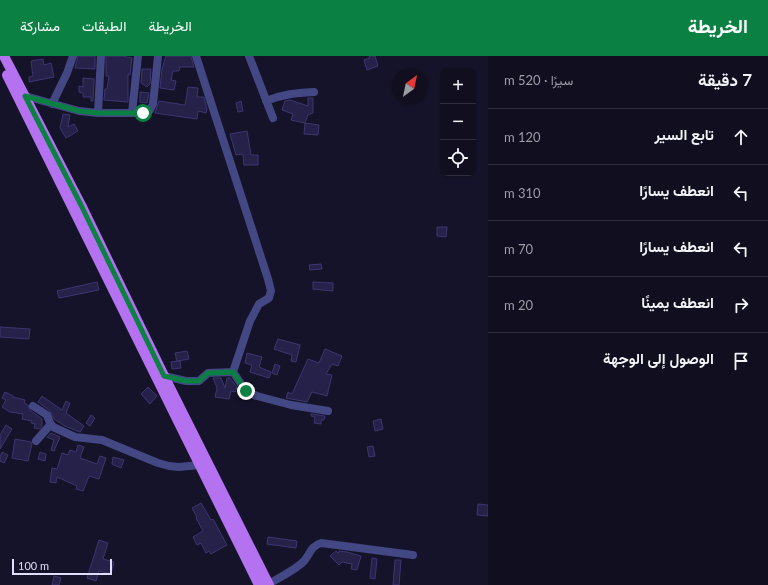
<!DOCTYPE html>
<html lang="ar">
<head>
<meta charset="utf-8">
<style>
  body { margin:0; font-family:Lato,Vazirmatn,sans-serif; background:#191728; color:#f1f3f6; direction:rtl }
  .controls { position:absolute; right:12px; top:12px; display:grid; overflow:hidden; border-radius:8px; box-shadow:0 1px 3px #0004 }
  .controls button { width:36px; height:36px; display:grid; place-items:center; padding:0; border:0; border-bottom:1px solid #302e3d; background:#100e1f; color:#f1f3f6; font:20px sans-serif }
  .compass { position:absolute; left:392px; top:12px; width:36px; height:36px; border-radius:50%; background:#100e1f; box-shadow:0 1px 3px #0004; rotate:33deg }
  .scale { position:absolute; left:12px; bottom:10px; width:100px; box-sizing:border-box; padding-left:4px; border:2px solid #dfdefc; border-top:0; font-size:11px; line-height:14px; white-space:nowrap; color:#dfdefc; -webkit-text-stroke:3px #151329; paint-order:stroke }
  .stop { position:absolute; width:12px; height:12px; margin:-9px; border:3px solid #0b8043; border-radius:50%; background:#fff }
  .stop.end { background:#0b8043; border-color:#fff; box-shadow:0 1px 4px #0008 }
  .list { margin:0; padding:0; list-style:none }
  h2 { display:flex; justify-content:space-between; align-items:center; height:52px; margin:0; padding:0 16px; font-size:17px }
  h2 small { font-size:13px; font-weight:400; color:#9c9ca4 }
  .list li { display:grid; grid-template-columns:26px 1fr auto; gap:12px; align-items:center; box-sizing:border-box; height:56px; padding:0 16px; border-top:1px solid #302e3d }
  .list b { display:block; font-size:15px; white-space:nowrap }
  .list em { font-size:13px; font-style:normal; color:#9c9ca4 }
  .icon { flex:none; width:22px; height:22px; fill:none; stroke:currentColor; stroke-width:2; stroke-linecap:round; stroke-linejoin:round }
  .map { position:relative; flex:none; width:488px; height:529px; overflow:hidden; direction:ltr }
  header { display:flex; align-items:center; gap:24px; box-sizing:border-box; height:56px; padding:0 20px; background:#0b8043; color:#fff }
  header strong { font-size:19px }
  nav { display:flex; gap:22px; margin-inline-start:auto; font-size:14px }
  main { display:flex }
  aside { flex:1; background:#100e1f }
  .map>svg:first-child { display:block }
</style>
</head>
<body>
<header>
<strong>الخريطة</strong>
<nav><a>الخريطة</a><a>الطبقات</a><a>مشاركة</a></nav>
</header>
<main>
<aside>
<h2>7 دقيقة<small>سيرًا · 520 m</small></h2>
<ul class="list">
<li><svg class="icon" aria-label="ahead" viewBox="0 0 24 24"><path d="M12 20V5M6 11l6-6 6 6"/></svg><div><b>تابع السير</b></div><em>120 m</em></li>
<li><svg class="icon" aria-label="left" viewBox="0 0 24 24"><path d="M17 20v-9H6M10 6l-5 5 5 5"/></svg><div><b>انعطف يسارًا</b></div><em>310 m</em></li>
<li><svg class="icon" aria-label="left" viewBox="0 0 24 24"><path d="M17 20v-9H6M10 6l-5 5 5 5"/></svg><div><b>انعطف يسارًا</b></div><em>70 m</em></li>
<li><svg class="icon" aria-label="right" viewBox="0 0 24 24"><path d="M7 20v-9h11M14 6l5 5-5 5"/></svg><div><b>انعطف يمينًا</b></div><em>20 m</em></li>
<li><svg class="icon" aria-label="arrive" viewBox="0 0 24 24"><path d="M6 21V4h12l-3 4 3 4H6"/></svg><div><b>الوصول إلى الوجهة</b></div></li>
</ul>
</aside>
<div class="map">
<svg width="488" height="529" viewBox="0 0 488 529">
  <rect width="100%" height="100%" fill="#151329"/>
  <path fill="#252148" stroke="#3c3671" d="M78 0H95V13L75 12Z
    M106 0H122L132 2 130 19 128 18V46L104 44 105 33H107L109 20H106Z
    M166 0H191L194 11H180L179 15H173L171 24 176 25 174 34 160 32 162 13Z
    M369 0H375L378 10 367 14 364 4 370 2Z
    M43 3 44 9 51 7 54 21 29 26V21L33 20 31 5Z
    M142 13H151L150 28 147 31 141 27Z
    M83 22 94 23 93 45H91V41H83V37L79 36V30L83 31Z
    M188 31 198 32 197 41H204L207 53 206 57 198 55 197 63 155 57 159 45 185 49Z
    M140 36 149 37 147 47 140 46Z
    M308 42H313V57L308 59 305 67 319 69 318 79 304 78 305 67 291 64 293 58 282 54 285 45 290 44 308 50Z
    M241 45 243 55 238 56 236 47Z
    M63 58 70 59 68 71 74 68 78 75 66 82 60 72Z
    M247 75 251 99H258V109H244L243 98 236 99 230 78Z
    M437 171H447L446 181 437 180Z
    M321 208 322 213 310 214 309 209Z
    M97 226 99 234 59 242 57 235Z
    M313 226 333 227V235L313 233Z
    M0 271 30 273 29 283 0 281Z
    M278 283 300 289 296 306 291 305 292 299 274 293Z
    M325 293 342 300 338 310 332 308 326 318 332 319 327 340 312 336 307 346 286 342 288 336 292 338 308 303 319 307Z
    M187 295 189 303 177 305 175 297Z
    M247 297 262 301 259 311 271 316 269 322 250 316 252 309 245 307Z
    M180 305 181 312 172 313 171 306Z
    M275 308 280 310 277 319 272 317Z
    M213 322H221L225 332 227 322H230L237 331 235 336 231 335 229 343 215 341 217 332Z
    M148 331 157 340 150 348 141 338Z
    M5 336 13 340V341L25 344 24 347 28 349 30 354 42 363V370L40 373 34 372 35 368 31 367 32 365 22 363 23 358 10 356 2 351 6 344 2 342Z
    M42 340 62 354 66 345 70 347 66 357 84 370 80 376 65 370 54 363 50 355 38 346Z
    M311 358 325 360 324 364H321V368L314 367 315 361 311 360Z
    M91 359 95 362 90 370 86 367Z
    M381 363 383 373 375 375 373 365Z
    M6 369 12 373 0 393V379Z
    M51 377 60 381 54 395 51 394 54 384 47 381Z
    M15 383 31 386 32 388 28 405 12 402Z
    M78 389 84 391 80 402 97 408 100 400 106 402 99 423 89 420 83 435 76 433 77 430 57 421 56 427 50 426 52 412 57 413 62 397 68 399 70 394 76 396Z
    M373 390 375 400 369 401 367 391Z
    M2 396 8 399 4 407 0 405V401Z
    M40 396 46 398 45 405 38 403Z
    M113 401 124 404 121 412 112 408Z
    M201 447 211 464 213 463 227 489 211 498 209 495 206 497 201 487 197 489 193 481 203 475 196 462 197 461 192 452Z
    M478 448 488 449V460L477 459Z
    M268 481 297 485 296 492 267 488Z
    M99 484 108 487 103 503 114 506 111 518 99 515 96 525 87 522Z
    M336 495 338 497 339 495 347 496 361 500 357 514 351 513 352 508 342 506 339 509 330 500Z
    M372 502 377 503 375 523 370 522Z
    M395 504H401L399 529H393Z
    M54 520 61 522 59 529H52Z"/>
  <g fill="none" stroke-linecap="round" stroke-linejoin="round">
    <path stroke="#434783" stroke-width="8" d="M249 0 273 62
      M25 40 79 55 98 57 101 0
      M266 45C283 38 296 37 314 36
      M52 48 67 17 73 0
      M98 57H143L150 54 153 48 158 0
      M132 57 138 0
      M233 316 246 335 257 340 291 349 328 355
      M164 320 186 325H199L208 317 233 316 250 265 259 248 269 242 271 235 268 223 196 0
      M33 350 47 359 50 367 53 371 75 381 102 384 158 407 169 410 179 411 199 409
      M36 385 51 368
      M269 528C279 521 296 514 304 505 310 498 311 490 321 487L413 499"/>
    <path stroke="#b471f0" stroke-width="10" d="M4 0 81 149 164 320 269 529
      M7 19 259 529"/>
  </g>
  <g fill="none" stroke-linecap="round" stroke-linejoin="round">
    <path stroke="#0b8043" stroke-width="5" d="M143 57H98L79 55 25 40 81 149 164 320 186 325H199L208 317 233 316 246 335"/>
  </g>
</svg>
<div class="controls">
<button>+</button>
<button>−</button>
<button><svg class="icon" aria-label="locate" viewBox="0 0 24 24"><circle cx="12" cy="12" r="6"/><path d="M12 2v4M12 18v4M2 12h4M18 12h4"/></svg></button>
</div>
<svg class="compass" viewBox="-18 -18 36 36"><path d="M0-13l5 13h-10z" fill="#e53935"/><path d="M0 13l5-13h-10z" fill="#9c9ca4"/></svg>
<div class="scale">100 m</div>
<div class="stop" style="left:143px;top:57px"></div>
<div class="stop end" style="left:246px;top:335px"></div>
</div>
</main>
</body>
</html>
